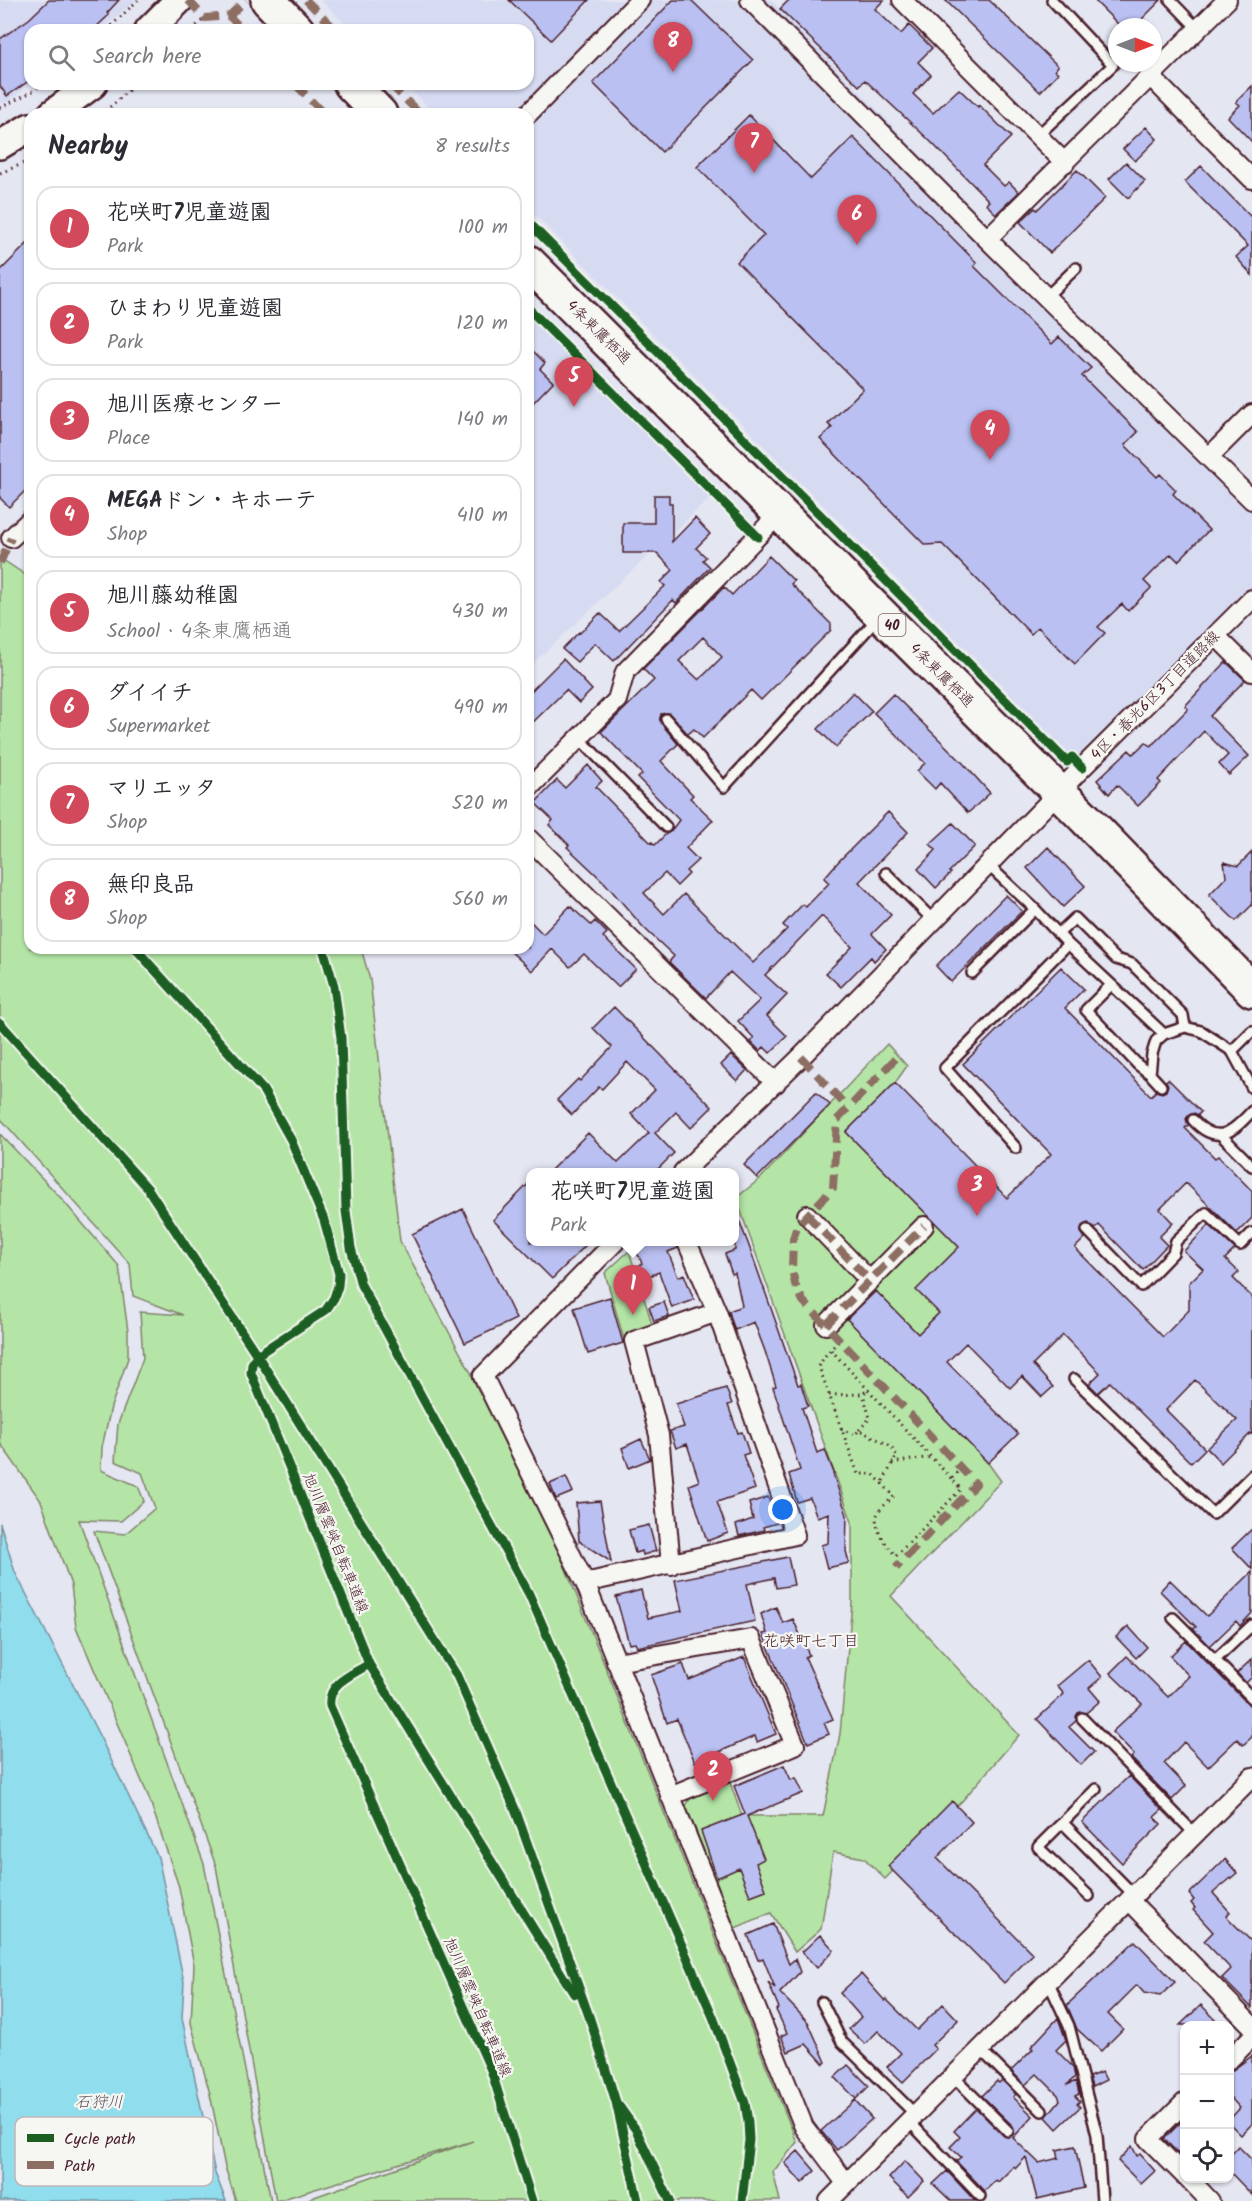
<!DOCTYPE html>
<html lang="en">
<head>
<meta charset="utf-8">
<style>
  body { margin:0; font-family:Kalam,"Klee One",sans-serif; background:#f7f7f7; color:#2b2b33 }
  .controls { position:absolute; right:18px; bottom:18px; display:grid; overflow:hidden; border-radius:12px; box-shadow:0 2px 4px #0004 }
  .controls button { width:54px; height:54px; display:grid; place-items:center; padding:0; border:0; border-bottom:2px solid #e1e1e2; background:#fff; color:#2b2b33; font:30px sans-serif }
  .compass { position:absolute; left:1108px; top:18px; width:54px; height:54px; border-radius:50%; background:#fff; box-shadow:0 2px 4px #0004; rotate:90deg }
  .you { position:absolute; left:783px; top:1510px; width:21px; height:21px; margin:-15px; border:4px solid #fff; border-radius:50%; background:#1a73e8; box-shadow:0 0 0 9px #1a73e833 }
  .badge { display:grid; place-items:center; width:39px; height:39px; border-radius:50%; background:#d1495b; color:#fff; font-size:20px; font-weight:700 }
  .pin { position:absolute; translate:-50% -50px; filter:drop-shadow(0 2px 3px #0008) }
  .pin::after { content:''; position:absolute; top:32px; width:21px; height:18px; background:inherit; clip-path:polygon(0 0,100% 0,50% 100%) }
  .popup { position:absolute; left:526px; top:1168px; width:213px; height:78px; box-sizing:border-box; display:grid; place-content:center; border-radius:12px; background:#fff; filter:drop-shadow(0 2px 4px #0005); font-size:20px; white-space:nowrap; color:#7c7c81 }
  .popup b { font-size:22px; color:#2b2b33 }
  .popup::after { content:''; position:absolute; left:50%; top:100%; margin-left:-12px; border:12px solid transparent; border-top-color:#fff }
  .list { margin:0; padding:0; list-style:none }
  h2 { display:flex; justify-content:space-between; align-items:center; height:78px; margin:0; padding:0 24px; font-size:26px }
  h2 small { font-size:20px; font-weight:400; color:#7c7c81 }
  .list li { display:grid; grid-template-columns:39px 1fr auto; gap:18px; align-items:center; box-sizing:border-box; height:84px; margin:0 12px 12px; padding:0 12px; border:2px solid #e1e1e2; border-radius:18px }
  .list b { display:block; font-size:22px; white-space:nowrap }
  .list p { margin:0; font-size:20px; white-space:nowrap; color:#7c7c81 }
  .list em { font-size:20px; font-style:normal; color:#7c7c81 }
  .icon { flex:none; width:33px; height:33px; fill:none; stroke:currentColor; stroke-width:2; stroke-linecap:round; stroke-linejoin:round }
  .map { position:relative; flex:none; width:1252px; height:2201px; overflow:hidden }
  .search { position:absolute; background:#fff; box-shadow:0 2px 4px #0004; left:24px; top:24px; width:510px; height:66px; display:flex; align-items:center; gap:15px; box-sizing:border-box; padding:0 21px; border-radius:18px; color:#7c7c81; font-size:22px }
  .panel { position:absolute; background:#fff; box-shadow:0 2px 4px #0004; left:24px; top:108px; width:510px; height:846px; border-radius:18px }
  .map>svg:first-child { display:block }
</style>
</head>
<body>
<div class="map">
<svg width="1252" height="2201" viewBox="0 0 1252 2201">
  <rect width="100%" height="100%" fill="#e4e6f2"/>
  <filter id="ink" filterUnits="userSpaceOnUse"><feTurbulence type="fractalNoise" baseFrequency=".0167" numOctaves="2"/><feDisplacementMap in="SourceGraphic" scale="12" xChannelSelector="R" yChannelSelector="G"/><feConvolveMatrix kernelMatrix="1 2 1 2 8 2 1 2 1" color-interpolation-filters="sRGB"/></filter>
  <g filter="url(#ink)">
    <path fill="#d7dbf2" d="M0 0H136L100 30H30L31 84 10 100 0 104Z
      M321 0H771L1252 498V599L1082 768 1059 743 528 208V114H435L405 84H528V30H351Z
      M528 316 710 498 528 668Z"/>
    <path fill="#b4e5a6" stroke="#7f8268" stroke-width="1.5" d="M0 558 30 578V948H361L370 980 400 1241 471 1373 561 1557 797 2142 773 2172 780 2201H303L473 2141 276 2201 216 1866 94 1531 125 1534 155 1508 142 1473 115 1461 118 1424 143 1358 140 1312 183 1315 133 1296 130 1264 0 1118Z
      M887 1044 907 1066 895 1083 846 1132 966 1254 939 1313 918 1334 874 1289 846 1317 988 1463 1001 1481 891 1596 1019 1735 962 1801 885 1879 864 1858 833 1852 821 1929 795 1952 771 1913 735 1928 686 1806 691 1797 729 1780 742 1816H823L840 1734 852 1603V1522L736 1198 761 1178Z
      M0 1134 59 1196 119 1266 128 1331V1358L111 1407 102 1447 101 1470 138 1486 144 1501 121 1521 79 1520 204 1864 271 2201H236L225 2167 210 2094 191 2023 194 1965 179 1887 149 1798 76 1627 71 1585 41 1501 0 1443Z
      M629 1251 655 1333 625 1343 605 1273Z"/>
    <path fill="#8fdded" stroke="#73919f" stroke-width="1.5" d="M0 1523 15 1572 100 1737 158 1857 184 1982 182 2018 215 2173 226 2201H0Z"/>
    <path fill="#bac1f2" stroke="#4a1f2b" stroke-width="1.5" fill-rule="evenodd" d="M49 0H119L107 13 109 15 93 30H30V80L7 96 0 86V39L29 19Z
      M509 0H589L551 40Z
      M673 0H691L753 60 662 152 593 83Z
      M789 0H884L875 9 901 34 909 25 932 48 918 62 931 75 913 94 933 113 959 89 978 107 979 105 1011 137 983 165 1004 186 1009 182 1019 192 996 214 986 204 989 201 928 139 865 80 859 86 780 9Z
      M945 0H989L1058 66 1055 70 1058 73 1040 92Z
      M1094 0H1161L1134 27H1121Z
      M1252 86V142L1228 117 1240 105 1236 102Z
      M749 115 811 179 853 137 977 263 974 266 1052 344 1059 337 1091 368 1082 376 1138 432 1125 445 1157 477 1160 474 1176 490 1173 494 1209 530 1178 561 1171 554 1144 581 1151 588 1128 611 1122 604 1098 627 1105 633 1075 664 1038 627 1031 634 942 544 925 545 820 439 832 428 828 424 863 389 737 262 764 235 697 167Z
      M1146 127 1157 139 1135 161 1123 149Z
      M1126 162 1145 181 1128 198 1109 179Z
      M1201 166 1252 218V275L1236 257 1248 246 1185 182Z
      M1077 170 1105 198 1050 253 1020 222 1035 208 1037 210Z
      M30 241V486L9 507 0 498V271Z
      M528 346 545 363 540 369 553 382 528 408Z
      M654 495H669V503H672V542L695 518 710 534 696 548 706 557 703 560 710 567 676 603 673 600 614 661 595 643 577 662 562 649 579 632 580 633 600 613 619 631 665 586 661 582 673 570 657 553H623V523H654Z
      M769 556 794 581 791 584 831 624V630L761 700 751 690 703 738 694 729 688 734 669 713 661 714V723L678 744 661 761 693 795 690 798 713 820 686 848 698 860 686 871 689 874 677 886 665 873 644 893 664 914 684 894 753 963 787 929 783 925 803 904 806 907 829 883 824 878 838 862 888 812 908 832 859 882 891 915 872 934 886 949 874 961 871 957 841 987 826 973 852 947 822 916 765 975 787 995 767 1016 787 1036 770 1053 764 1047 760 1051 751 1042 754 1038 738 1021 760 1000 730 972 706 998 669 962 674 956 644 928 605 883 567 847 569 845 549 825 553 820 535 803 557 780 565 788 588 765 602 781 596 787 651 843 652 842 655 845 666 834 671 831 679 820 638 778 642 774 601 732 654 680 643 669 724 587 732 595ZM703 637 722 657 699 680 679 661Z
      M563 659 592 690 579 703 566 690 528 727V694Z
      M1226 662 1245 680 1210 716 1249 756 1229 775 1219 764 1228 755 1204 731 1158 780 1161 783 1138 806 1117 785 1109 794 1097 780 1129 750 1133 754 1146 742 1151 746 1188 709 1185 706Z
      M853 692 872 711 836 747 818 729Z
      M893 694 962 762 990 793 968 813 940 783 935 789 917 771 925 763 874 713Z
      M953 823 975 846 949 872 951 873 936 888 918 869 936 850 930 844Z
      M1048 847 1085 886 1063 907 1027 868Z
      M1252 852V905L1236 921 1209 895 1226 877 1224 862 1238 866Z
      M1006 895 1022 911 951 982 936 966Z
      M570 906 591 925 595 921 607 933 603 937 636 969 618 987 584 954 570 967 552 949 532 971 507 948H528V919L543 934Z
      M1061 967 1084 989 1065 1008 1151 1096 1156 1091 1162 1093 1166 1091 1168 1085 1166 1081 1168 1079 1201 1112 1198 1115 1194 1113 1189 1115 1186 1119 1188 1125 1185 1128 1215 1158 1218 1156 1252 1191V1218L1237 1233 1186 1183 1160 1209 1173 1223 1159 1237 1167 1245 1143 1270 1099 1225 1095 1229 1088 1223 1082 1226 1081 1232 1085 1238 1075 1248 1163 1337 1189 1310V1283L1203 1269 1184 1251 1209 1225 1235 1249 1225 1259 1239 1272 1233 1278 1252 1297V1435L1251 1433 1221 1463 1207 1448 1237 1420 1195 1380 1166 1410 1205 1449 1191 1463 1110 1382 1098 1393 1089 1384 1100 1373 1063 1335 1033 1365 1053 1387 1042 1397 1022 1376 1010 1388 966 1343 947 1362 1018 1434 988 1463 847 1319 876 1291 918 1334 939 1313 916 1290 959 1247 846 1132 895 1083 1007 1198 1051 1154 963 1064Z
      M614 1007 712 1107 691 1128 676 1112 655 1133 674 1153 654 1173H548L588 1133 618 1163 649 1133 631 1114 655 1090 627 1062 602 1089 599 1087 572 1115 557 1100 578 1079 580 1081 612 1047 593 1028Z
      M731 1055 747 1070 737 1081 721 1065Z
      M816 1092 830 1105 757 1178 744 1165Z
      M531 1181V1242H589L552 1279 493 1220Z
      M463 1209 516 1319 465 1343 412 1234Z
      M735 1215H737L749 1246 798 1385 801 1384 808 1406 802 1408 817 1453 825 1450 834 1473 833 1474 847 1515 846 1551 849 1563 827 1568 821 1545 828 1543 829 1513 817 1517 810 1498 797 1502 789 1474 800 1470 773 1387 776 1386 765 1351 754 1322 735 1330 731 1319 729 1311 742 1306 735 1273 732 1274 725 1254 735 1250Z
      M653 1242H676L678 1248 668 1252 678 1277 684 1274 694 1300 672 1308 659 1272 642 1279 639 1266 642 1263 635 1249Z
      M610 1297 623 1343 588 1354 574 1308Z
      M664 1302 669 1316 654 1321 649 1307Z
      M726 1388 732 1404 728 1405 738 1433 742 1432 749 1453 743 1455 755 1489 717 1502 728 1533 707 1541 689 1485 699 1481 687 1444 676 1448 670 1431 684 1427 676 1404Z
      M641 1439 650 1459 629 1468 622 1448Z
      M566 1477 573 1492 556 1499 550 1484Z
      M768 1497 777 1523 763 1527 764 1530 739 1536 736 1525 753 1519 749 1503Z
      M600 1501 611 1562 579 1541 576 1503Z
      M649 1525 656 1551 643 1555 642 1551 635 1553 629 1530Z
      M1252 1529V1569L1232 1548Z
      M788 1557 794 1585 776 1588 774 1578 747 1584 755 1621 637 1647 635 1643 629 1644 616 1597 641 1590 648 1618 682 1611 675 1580Z
      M1252 1572V1613L1240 1626 1236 1621 1210 1646 1193 1629 1196 1627 1160 1591 1170 1580 1207 1616Z
      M776 1607 783 1623 793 1619 809 1655 805 1657 833 1719 824 1723 829 1734 808 1743 763 1634 767 1633 761 1614Z
      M1128 1626 1147 1647 1136 1658 1116 1637Z
      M1186 1641 1252 1708V1737L1243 1745 1237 1739 1208 1767 1184 1742 1164 1763 1186 1786 1172 1800 1131 1758 1134 1755 1112 1732 1142 1704 1110 1673 1127 1656 1168 1697 1189 1676 1170 1656Z
      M744 1657 776 1734 757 1742 755 1736 717 1753 720 1761 701 1768 698 1761 695 1762 677 1719 667 1723 651 1675 683 1664 689 1680Z
      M1252 1659V1677L1246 1683 1237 1673Z
      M1088 1660 1102 1677 1089 1688 1100 1701 1086 1713H1078L1076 1721 1069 1727 1094 1752 1081 1765 1037 1719 1064 1694 1057 1686Z
      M784 1765 791 1780 796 1778 803 1793 747 1816 764 1859 756 1863 766 1890 750 1896 739 1868 717 1878 701 1831 745 1814 734 1786Z
      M1129 1776 1162 1810 1154 1817 1161 1824 1122 1863 1082 1822Z
      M952 1801 972 1822 937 1858 1033 1954 1004 1983 888 1866Z
      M1225 1859 1237 1873 1213 1893 1230 1912 1226 1916 1252 1942V2008L1222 1978 1231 1969 1204 1941 1213 1932 1193 1910 1195 1908 1191 1903 1194 1900 1189 1894Z
      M773 1924 789 1964 795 1959 800 1972 780 1993 808 2022 826 2062 824 2064 806 2044 788 2052 781 2036 787 2033 776 2010 779 2008 768 1982 775 1988 763 1958 758 1960 748 1935Z
      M820 1935 834 1950 817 1968 802 1952Z
      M1135 1941 1175 1982 1160 1996 1144 1993 1137 1985 1108 2014 1123 2029 1101 2051 1077 2029 1067 2005Z
      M861 1974 885 2001 886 1999 917 2030 943 2004 958 2020 932 2045 936 2049 903 2082 887 2067 901 2053 878 2031 865 2044 849 2029 861 2017 840 1993Z
      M1201 2005 1221 2025H1180Z
      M1058 2018 1066 2040 1056 2050 1073 2067 1075 2077 1067 2085 1076 2081 1079 2094 1075 2096 1080 2101 1077 2104 1080 2107 1057 2129 1046 2117 1060 2100 1058 2095 1037 2074 1025 2085 1011 2071 1033 2049 1031 2047Z
      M1252 2056V2124L1241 2135 1230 2124V2119L1240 2108 1230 2097V2072Z
      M848 2065 869 2086 856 2099 835 2077Z
      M1102 2072 1106 2080 1092 2087 1089 2077Z
      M1002 2080 1016 2094 1013 2097 1033 2116 1013 2138 1039 2163 1059 2158 1057 2150 1075 2146 1084 2188 1037 2199 1026 2157 1016 2168 1014 2166 998 2182 996 2180 985 2191 956 2161 961 2157 950 2147 960 2137 954 2131 976 2108 1004 2136 1010 2137 1014 2133 1013 2126 982 2096 997 2081 999 2083Z
      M855 2100 872 2119 837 2150 821 2131Z
      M1185 2118V2160L1164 2139Z
      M1132 2146 1137 2156 1140 2154 1155 2171 1141 2184 1118 2161Z
      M1238 2146 1252 2160V2195L1230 2172V2155Z
      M798 2151 815 2171 802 2183 785 2163Z
      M905 2161 924 2181 908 2197 889 2178Z
      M947 2171 975 2201H951L933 2184Z"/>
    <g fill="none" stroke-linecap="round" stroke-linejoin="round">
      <defs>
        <path id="lane" d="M1170 0 1198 29
          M1037 136 1113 65 1052 0
          M1046 297 1076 268
          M666 719 724 787 878 618
          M578 737 666 827
          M886 873 934 921
          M1035 909 1068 944
          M1058 934 1075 918 1116 959 1132 964 1183 1015 1185 1027
          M972 973 1035 909 988 865
          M1111 985 1086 1010 1138 1065 1150 1074
          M1232 1051 1252 1031
          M1161 1086 1150 1074 1152 1054 1156 1041 1164 1034 1185 1027 1201 1031 1232 1051 1252 1088
          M1193 1120C1217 1146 1232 1133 1252 1111
          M1221 1135 1252 1166
          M1016 1148 945 1068 1068 944 1164 1034
          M1087 1230 1141 1286 1173 1253 1176 1241 1206 1213 1240 1245 1252 1233
          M1074 1379 1213 1514 1252 1475
          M1173 1618 1215 1660
          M1252 1625 1215 1660 1252 1698
          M1082 1718 1195 1834
          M1063 1823 1134 1895
          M1089 1896 1038 1847 1096 1789
          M1048 1981 1069 2026 1097 2135 1102 2201
          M822 2002 842 2042 915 2114
          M980 2049 1042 2111
          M953 2076 1008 2131
          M908 2120 980 2196"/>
        <path id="street" d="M750 0 987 239 1252 500
          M902 0 1065 163
          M1151 77 1252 179
          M528 114 640 0
          M987 239 1227 0
          M1209 457 1252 414
          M11 538 30 520
          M1215 635 1252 672
          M528 789 617 700 625 672 780 513
          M528 838 776 1083
          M683 1172 801 1057 1082 768 1252 599
          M807 1215 870 1281
          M615 1242 483 1376 585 1583 804 2127 846 2183
          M826 1325 924 1226
          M671 1565 659 1435 634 1341 717 1312
          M585 1583 795 1535 717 1312 687 1242
          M616 1662 751 1639 795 1745 670 1796
          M1129 1900 1252 2026
          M1230 2059 1252 2037
          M1184 2103 1148 2139 1184 2175
          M1188 2178 1210 2201
          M829 2201 1252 1777"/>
        <path id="secondary" d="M149 30 179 0
          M52 114 93 84
          M0 145 30 127"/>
        <path id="highway" d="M268 0 297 30
          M351 84 380 114
          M528 262 1082 815 1252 990"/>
      </defs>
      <use href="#lane" stroke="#4a1f2b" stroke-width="14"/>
      <use href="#street" stroke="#4a1f2b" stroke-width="22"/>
      <use href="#secondary" stroke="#4a1f2b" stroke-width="32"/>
      <use href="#highway" stroke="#4a1f2b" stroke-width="38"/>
      <path stroke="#4a1f2b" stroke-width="3" stroke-dasharray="1.5 4.5" stroke-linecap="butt" d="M107 30 138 0
        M192 30 205 18
        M0 108 33 91 42 84
        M100 114 114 104 135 84
        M0 173 30 161
        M831 1350 961 1489 896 1556C888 1547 871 1526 878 1513 881 1507 890 1501 894 1496L873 1474H858L819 1367C823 1356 832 1348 840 1340
        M829 1395 863 1394 867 1390
        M841 1429 855 1435 859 1430 889 1445 897 1455 882 1483
        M859 1430 870 1418 863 1394
        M892 1463 932 1457
        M952 1478 961 1468"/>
      <use href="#lane" stroke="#f6f6f2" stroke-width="9"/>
      <use href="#street" stroke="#f6f6f2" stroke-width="18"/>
      <use href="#secondary" stroke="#f6f6f2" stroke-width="27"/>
      <use href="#highway" stroke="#f6f6f2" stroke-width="33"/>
      <path stroke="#8d6e63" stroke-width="8" stroke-dasharray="15 8" stroke-linecap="butt" d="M188 0 205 18 229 16 243 30
        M306 0 336 30
        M229 16 246 0
        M295 84 324 114
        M390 84 420 114
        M0 563 11 538
        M801 1057 847 1107
        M895 1059 837 1120 833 1188 797 1226 793 1239 792 1269 795 1284 803 1301 976 1484 896 1568
        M807 1215 870 1281
        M826 1325 924 1226"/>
      <defs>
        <path id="cycleway" d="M528 222 1067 762 1072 757 1082 768
          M528 308 758 537
          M135 948 263 1090 291 1140 324 1220 339 1274 338 1286 334 1298 326 1310 257 1355 252 1364 251 1373 369 1664C352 1675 327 1683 330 1706L491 2070 532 2201
          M323 948 334 986 341 1038 346 1211 351 1248 361 1285 529 1594 713 2017 745 2103 748 2122 749 2140 742 2201
          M0 1023 148 1189 257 1355 457 1676 515 1809 590 2019 616 2102 638 2201
          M369 1664 574 1994
          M619 2106 636 2130 670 2201"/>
      </defs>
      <use href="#cycleway" stroke="#f6f6f2" stroke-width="13"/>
      <use href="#cycleway" stroke="#1b5e20" stroke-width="9"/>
    </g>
  </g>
  <g text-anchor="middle" stroke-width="4.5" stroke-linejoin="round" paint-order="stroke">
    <rect fill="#f6f6f2" stroke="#7e6067" stroke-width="1.5" x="878.5" y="614" width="27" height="22" rx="4.5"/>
    <g font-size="14" font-weight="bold" fill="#4a1f2b">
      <text x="892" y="630">40</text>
    </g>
    <g font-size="15" fill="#4a1f2b" stroke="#f6f6f2">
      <text transform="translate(599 332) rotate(45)" y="5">4条東鷹栖通</text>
      <text transform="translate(942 675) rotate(45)" y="5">4条東鷹栖通</text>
      <text transform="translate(1155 695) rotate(-45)" y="5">4区・春光6区3丁目道路線</text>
      <text transform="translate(336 1543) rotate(68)" y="5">旭川層雲峡自転車道線</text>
      <text transform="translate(478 2007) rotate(67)" y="5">旭川層雲峡自転車道線</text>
    </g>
    <g font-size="16" fill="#4a1f2b" stroke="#f6f6f2">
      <text x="811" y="1646">花咲町七丁目</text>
    </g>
    <g font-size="16" font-style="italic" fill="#5b4e5c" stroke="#f6f6f2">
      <text x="99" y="2107">石狩川</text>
    </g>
  </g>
  <rect x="15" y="2117" width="198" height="69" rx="9" fill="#f6f6f2" stroke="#c2b6b6" stroke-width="1.5"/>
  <rect x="27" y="2134" width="27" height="8" fill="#1b5e20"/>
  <rect x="27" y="2161" width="27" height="8" fill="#8d6e63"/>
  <g font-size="16" fill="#4a1f2b">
    <text x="64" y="2144">Cycle path</text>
    <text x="64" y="2171">Path</text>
  </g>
</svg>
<div class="controls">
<button>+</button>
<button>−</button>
<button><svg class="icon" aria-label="locate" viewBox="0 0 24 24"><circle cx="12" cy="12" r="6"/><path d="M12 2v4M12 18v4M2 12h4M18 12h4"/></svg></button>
</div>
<svg class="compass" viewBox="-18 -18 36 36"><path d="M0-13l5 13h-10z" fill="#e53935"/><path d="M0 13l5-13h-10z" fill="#7c7c81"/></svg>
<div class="you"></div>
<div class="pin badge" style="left:633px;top:1315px">1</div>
<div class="popup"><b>花咲町7児童遊園</b>Park</div>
<div class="pin badge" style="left:713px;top:1801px">2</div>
<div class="pin badge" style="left:977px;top:1216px">3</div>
<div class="pin badge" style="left:990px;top:460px">4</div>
<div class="pin badge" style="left:574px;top:407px">5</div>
<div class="pin badge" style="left:857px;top:245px">6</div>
<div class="pin badge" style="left:754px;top:173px">7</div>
<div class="pin badge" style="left:673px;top:72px">8</div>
<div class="search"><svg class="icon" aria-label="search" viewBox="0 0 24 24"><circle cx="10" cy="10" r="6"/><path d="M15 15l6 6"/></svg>Search here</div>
<section class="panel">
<h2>Nearby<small>8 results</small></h2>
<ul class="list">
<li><span class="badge">1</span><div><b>花咲町7児童遊園</b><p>Park</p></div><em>100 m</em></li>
<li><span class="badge">2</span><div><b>ひまわり児童遊園</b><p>Park</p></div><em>120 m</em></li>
<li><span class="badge">3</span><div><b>旭川医療センター</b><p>Place</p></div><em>140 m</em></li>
<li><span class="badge">4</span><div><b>MEGAドン・キホーテ</b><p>Shop</p></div><em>410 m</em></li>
<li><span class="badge">5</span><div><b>旭川藤幼稚園</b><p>School · 4条東鷹栖通</p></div><em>430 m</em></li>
<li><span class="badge">6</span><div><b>ダイイチ</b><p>Supermarket</p></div><em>490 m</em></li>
<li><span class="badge">7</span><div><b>マリエッタ</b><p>Shop</p></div><em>520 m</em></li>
<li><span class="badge">8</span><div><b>無印良品</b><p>Shop</p></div><em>560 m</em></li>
</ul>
</section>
</div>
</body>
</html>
